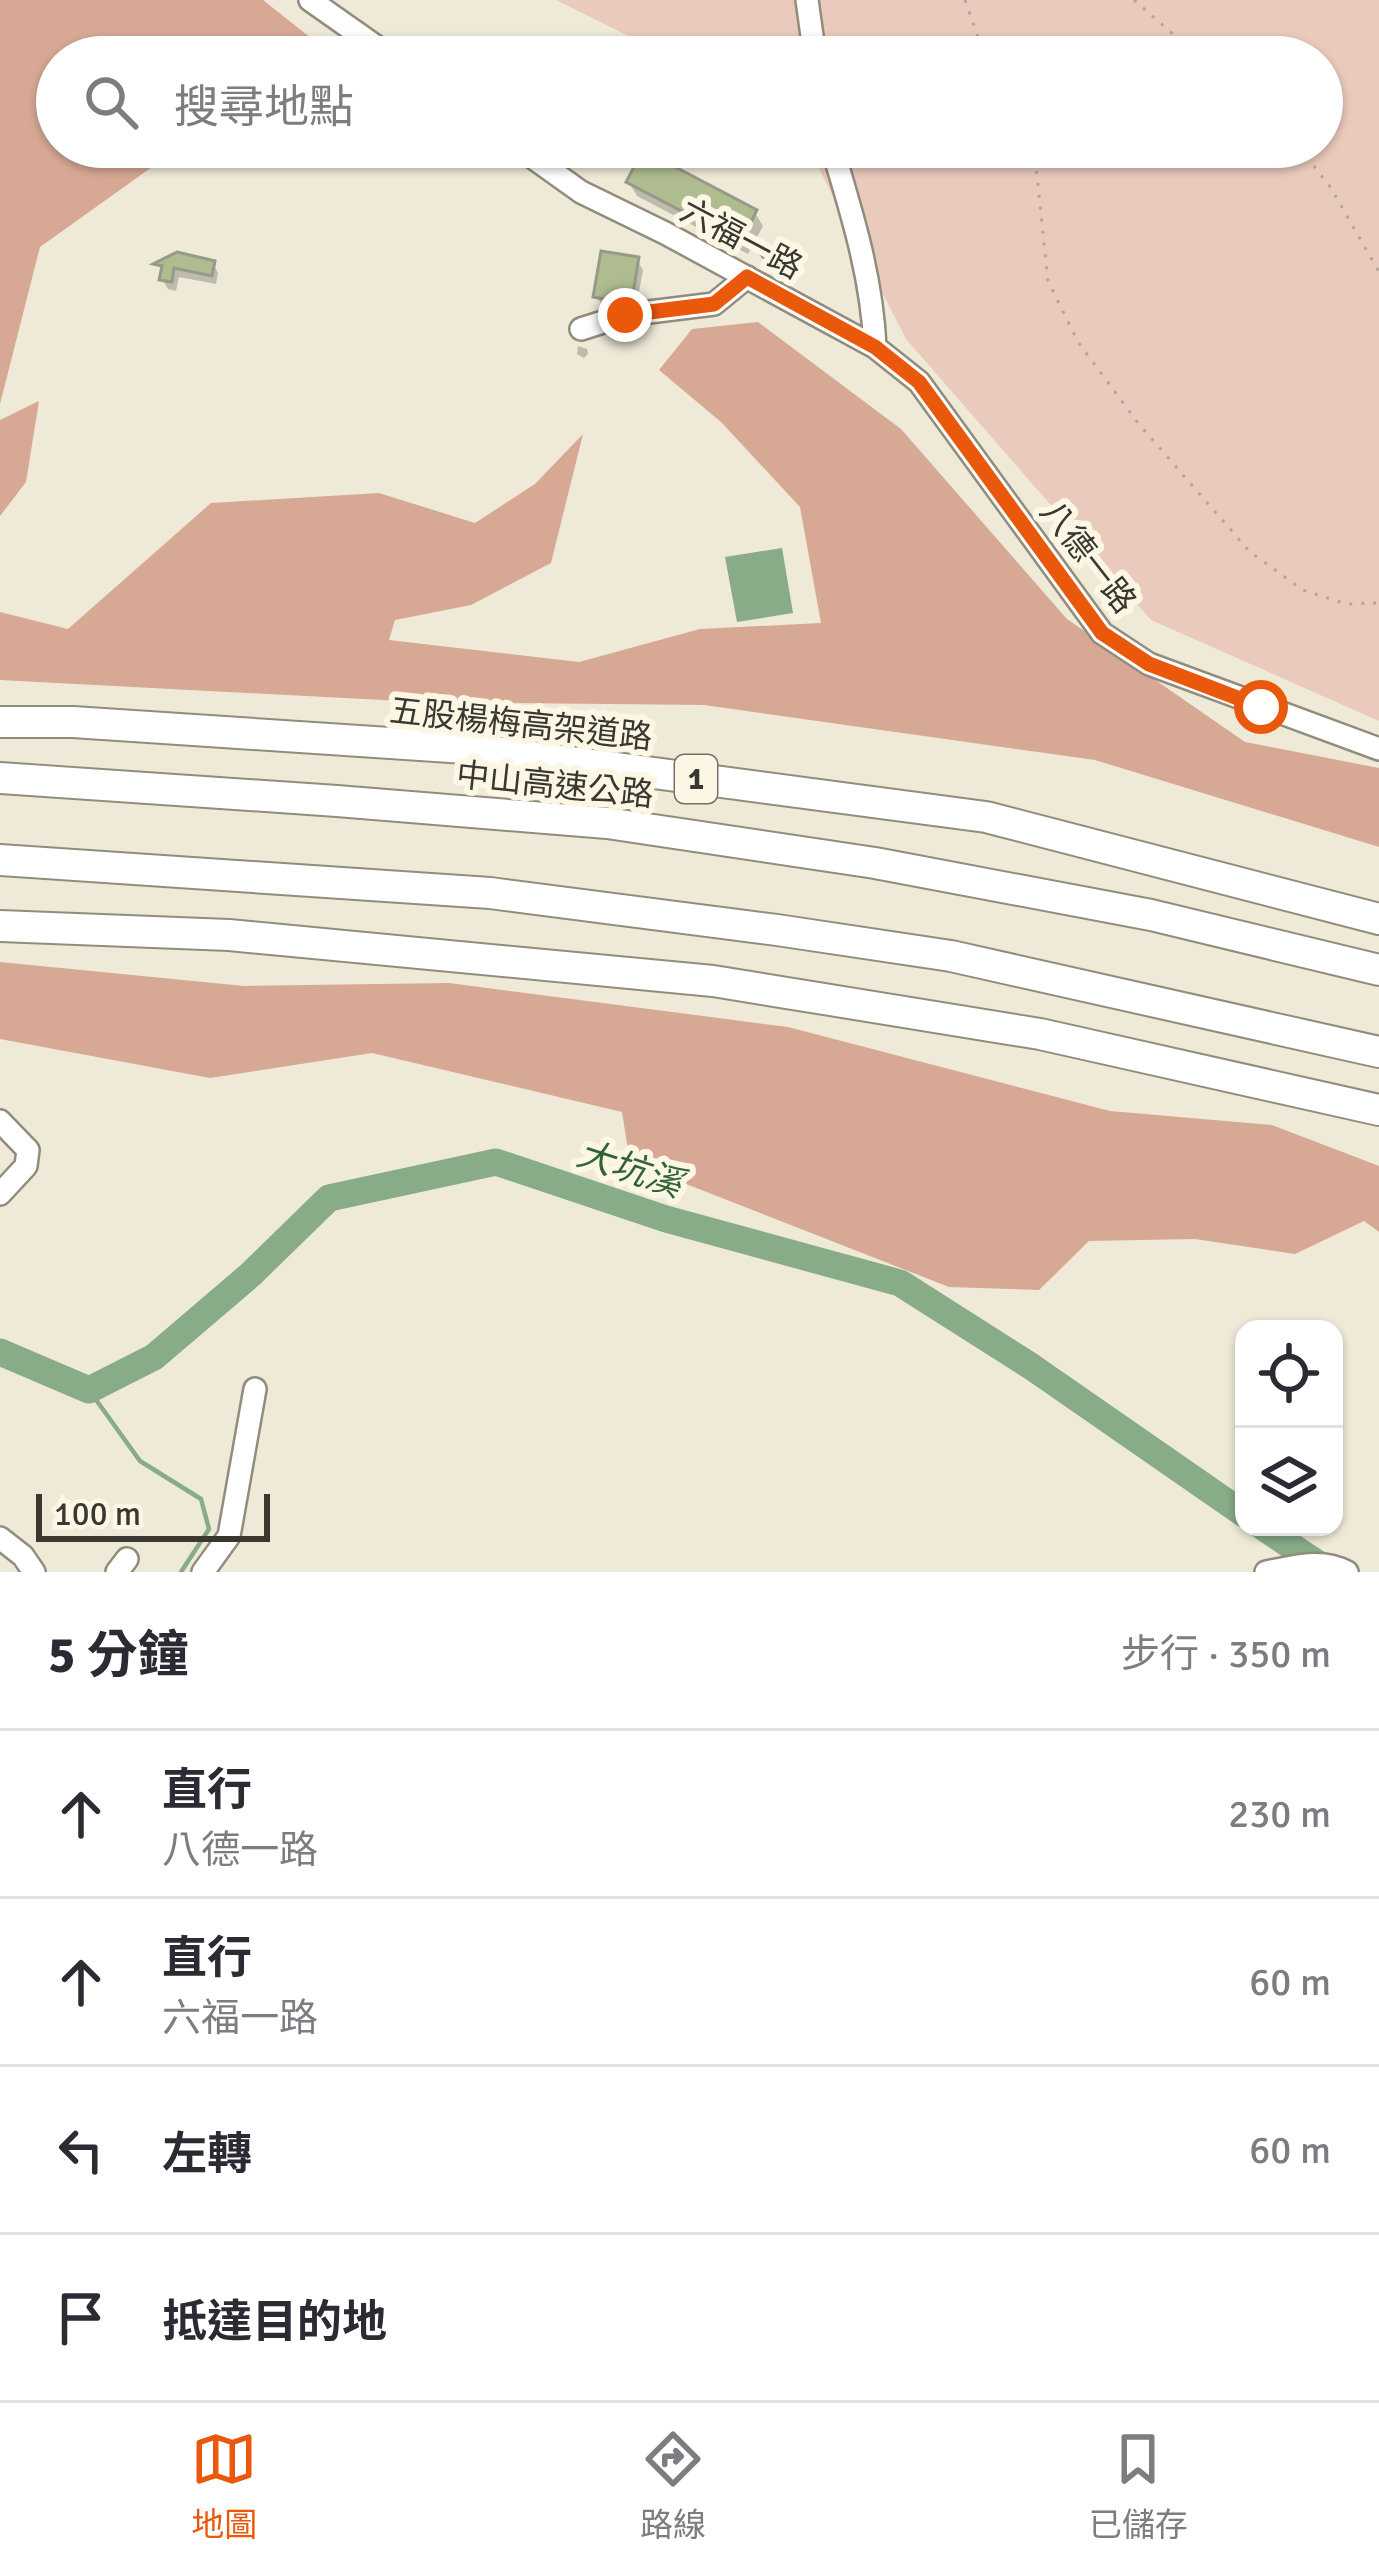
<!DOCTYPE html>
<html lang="zh-TW">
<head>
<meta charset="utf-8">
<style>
  body { margin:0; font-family:Signika,"Noto Sans TC",sans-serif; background:#f7f7f7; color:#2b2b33 }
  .controls { position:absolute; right:36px; bottom:36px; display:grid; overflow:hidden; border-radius:24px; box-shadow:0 3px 9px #0004 }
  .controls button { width:108px; height:108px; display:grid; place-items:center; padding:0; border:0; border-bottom:3px solid #e1e1e2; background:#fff; color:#2b2b33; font:60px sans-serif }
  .scale { position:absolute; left:36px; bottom:30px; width:234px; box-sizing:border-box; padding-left:12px; border:6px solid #393730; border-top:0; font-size:33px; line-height:42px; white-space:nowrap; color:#393730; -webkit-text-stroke:9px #fcf7e5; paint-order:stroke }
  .stop { position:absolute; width:36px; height:36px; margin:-27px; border:9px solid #ea580c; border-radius:50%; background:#fff }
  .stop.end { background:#ea580c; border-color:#fff; box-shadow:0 3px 12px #0008 }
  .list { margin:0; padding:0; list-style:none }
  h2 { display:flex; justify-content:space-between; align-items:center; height:156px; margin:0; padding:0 48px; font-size:51px }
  h2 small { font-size:39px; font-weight:400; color:#7c7c81 }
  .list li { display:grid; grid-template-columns:78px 1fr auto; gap:36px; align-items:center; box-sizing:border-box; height:168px; padding:0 48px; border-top:3px solid #e1e1e2 }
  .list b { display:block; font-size:45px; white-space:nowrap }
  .list p { margin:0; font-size:39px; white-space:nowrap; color:#7c7c81 }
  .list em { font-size:39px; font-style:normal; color:#7c7c81 }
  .icon { flex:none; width:66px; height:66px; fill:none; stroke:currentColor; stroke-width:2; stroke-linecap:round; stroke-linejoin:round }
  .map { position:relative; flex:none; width:1379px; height:1572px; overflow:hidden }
  .search { position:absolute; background:#fff; box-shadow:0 3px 9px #0004; left:36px; right:36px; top:36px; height:132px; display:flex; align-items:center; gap:30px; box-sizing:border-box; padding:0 42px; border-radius:66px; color:#7c7c81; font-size:45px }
  .sheet { height:828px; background:#fff }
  nav { display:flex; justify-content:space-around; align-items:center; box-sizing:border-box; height:168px; border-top:3px solid #e1e1e2; background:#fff; font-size:33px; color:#7c7c81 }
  nav a { display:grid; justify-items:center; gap:6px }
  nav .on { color:#ea580c }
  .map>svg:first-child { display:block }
</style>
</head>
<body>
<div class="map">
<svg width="1379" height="1572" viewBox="0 0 1379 1572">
  <rect width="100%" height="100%" fill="#efead8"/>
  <path fill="#eacabd" d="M556 0H1379V721L1151 620 906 339 808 147H1322V57H671Z"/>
  <path fill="#d7a894" d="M0 0H263L335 57H57V147H180L40 247 0 404Z
    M415 147H473L498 159 441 162Z
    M758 322 901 429 1067 619 1245 742 1379 768V847L1095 760 704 705 421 702 0 680V612L68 629 211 503 379 493 475 523 535 484 583 434 551 563 471 605 395 620 389 640 579 662 700 629 821 623 800 507 721 422 659 370 692 329Z
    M39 401 26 482 0 516V420Z
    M0 962 244 986 449 983 788 1027 1110 1111 1272 1125 1379 1166V1232L1364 1221 1295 1254 1195 1239 1089 1241 1039 1290 949 1287 630 1162 622 1112 372 1053 210 1078 0 1039Z"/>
  <path fill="#88ab88" d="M782 548 793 613 737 622 725 557Z"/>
  <path fill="#0003" d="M629 182 755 213 763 226 748 254 637 196Z
    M777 246 794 272 782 280 764 254Z
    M637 260 643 270 636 308 610 315 596 296Z
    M213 263 218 273 216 284 179 277 176 291 168 289 162 279 165 266Z
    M578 346 587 349 588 354 584 358 577 354Z"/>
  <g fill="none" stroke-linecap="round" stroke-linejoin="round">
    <path stroke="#88ab88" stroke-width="4.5" d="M89 1390 140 1461 201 1499 209 1529 181 1572"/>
    <path stroke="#88ab88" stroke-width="27" d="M0 1352 89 1390 154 1357 250 1275 329 1198 496 1162 666 1219 900 1283 1032 1367 1244 1514
      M1263 1527 1330 1572"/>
  </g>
  <path fill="#afbc8f" stroke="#959a89" stroke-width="3" d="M643 150 757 210 741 242 626 182Z
    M778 242 793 265 777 276 760 253Z
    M601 251 639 257 632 299 602 307 604 299 593 297Z
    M177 252 215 261 212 276 174 268 172 282 159 280 162 266 153 264Z"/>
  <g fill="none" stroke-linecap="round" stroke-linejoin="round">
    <defs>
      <path id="minor" d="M310 0 391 57
        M807 0 815 57
        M518 147 581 192 665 233 875 347 919 382 1102 633 1149 664 1379 749
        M832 147C852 214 872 277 875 347
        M581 329 625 315 714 304 747 277
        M0 1121 28 1150 26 1166 0 1194
        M0 1538 23 1556 34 1572
        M117 1572 127 1559
        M203 1572 229 1536 255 1389
        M1266 1572C1293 1567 1321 1558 1347 1572"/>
      <path id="highway" d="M0 722H73L465 748 986 817 1379 919
        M0 778 337 801 607 823 875 863 1151 915 1379 970
        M0 860 490 893 777 930 951 956 1379 1052
        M0 926 229 935 713 981 1040 1034 1379 1110"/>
    </defs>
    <use href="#minor" stroke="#918c7c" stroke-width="26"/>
    <use href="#highway" stroke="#918c7c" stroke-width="34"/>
    <path stroke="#ada99b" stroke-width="3" stroke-dasharray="3 9" stroke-linecap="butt" d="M965 0 985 57
      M1134 0 1199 57
      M1034 147 1048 281 1078 342 1138 423 1250 552 1303 590 1346 604 1379 603
      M1299 147 1331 188 1379 272"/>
    <use href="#minor" stroke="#fff" stroke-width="21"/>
    <use href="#highway" stroke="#fff" stroke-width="30"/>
  </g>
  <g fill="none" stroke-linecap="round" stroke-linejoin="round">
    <path stroke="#ea580c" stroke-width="15" d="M625 315 714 304 747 277 875 347 919 382 1102 633 1149 664 1261 707"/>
  </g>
  <g text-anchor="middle" stroke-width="12" stroke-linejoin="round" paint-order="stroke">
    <rect fill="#fcf7e5" stroke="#747166" stroke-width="3" x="675" y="755" width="42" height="48" rx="9"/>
    <g font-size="30" font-weight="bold" fill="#393730">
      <text x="696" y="789">1</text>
    </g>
    <g font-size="33" fill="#393730" stroke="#fcf7e5">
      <text transform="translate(742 238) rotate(28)" y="12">六福一路</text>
      <text transform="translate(1089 556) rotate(52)" y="12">八德一路</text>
      <text transform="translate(521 723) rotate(6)" y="12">五股楊梅高架道路</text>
      <text transform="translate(555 784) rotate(6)" y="12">中山高速公路</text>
    </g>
    <g font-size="36" font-style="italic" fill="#316435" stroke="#fcf7e5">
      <text transform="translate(630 1168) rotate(18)" y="13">大坑溪</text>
    </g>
  </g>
</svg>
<div class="controls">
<button><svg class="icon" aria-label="locate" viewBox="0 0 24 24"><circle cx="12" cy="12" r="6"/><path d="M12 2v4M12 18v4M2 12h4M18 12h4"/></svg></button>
<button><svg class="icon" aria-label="layers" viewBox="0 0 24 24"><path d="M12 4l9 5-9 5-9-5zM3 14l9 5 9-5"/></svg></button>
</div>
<div class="scale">100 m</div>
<div class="stop" style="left:1261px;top:707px"></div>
<div class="stop end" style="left:625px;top:315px"></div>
<div class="search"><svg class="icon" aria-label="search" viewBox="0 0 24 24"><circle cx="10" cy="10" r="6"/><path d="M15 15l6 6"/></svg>搜尋地點</div>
</div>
<section class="sheet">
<h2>5 分鐘<small>步行 · 350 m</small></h2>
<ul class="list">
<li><svg class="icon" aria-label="ahead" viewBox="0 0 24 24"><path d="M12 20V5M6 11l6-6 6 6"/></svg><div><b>直行</b><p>八德一路</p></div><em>230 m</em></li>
<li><svg class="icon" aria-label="ahead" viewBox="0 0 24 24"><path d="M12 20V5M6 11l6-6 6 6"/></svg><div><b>直行</b><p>六福一路</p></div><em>60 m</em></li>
<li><svg class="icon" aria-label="left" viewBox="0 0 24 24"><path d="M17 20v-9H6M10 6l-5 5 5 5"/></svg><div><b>左轉</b></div><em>60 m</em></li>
<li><svg class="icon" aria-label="arrive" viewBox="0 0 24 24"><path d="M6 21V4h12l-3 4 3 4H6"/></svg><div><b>抵達目的地</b></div></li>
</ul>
</section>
<nav>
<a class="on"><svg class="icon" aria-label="map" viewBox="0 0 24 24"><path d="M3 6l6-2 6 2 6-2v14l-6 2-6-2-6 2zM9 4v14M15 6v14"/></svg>地圖</a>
<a><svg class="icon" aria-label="directions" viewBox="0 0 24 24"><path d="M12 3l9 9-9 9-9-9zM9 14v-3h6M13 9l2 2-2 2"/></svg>路線</a>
<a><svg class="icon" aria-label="saved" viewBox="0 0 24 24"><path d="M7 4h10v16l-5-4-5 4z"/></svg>已儲存</a>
</nav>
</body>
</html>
